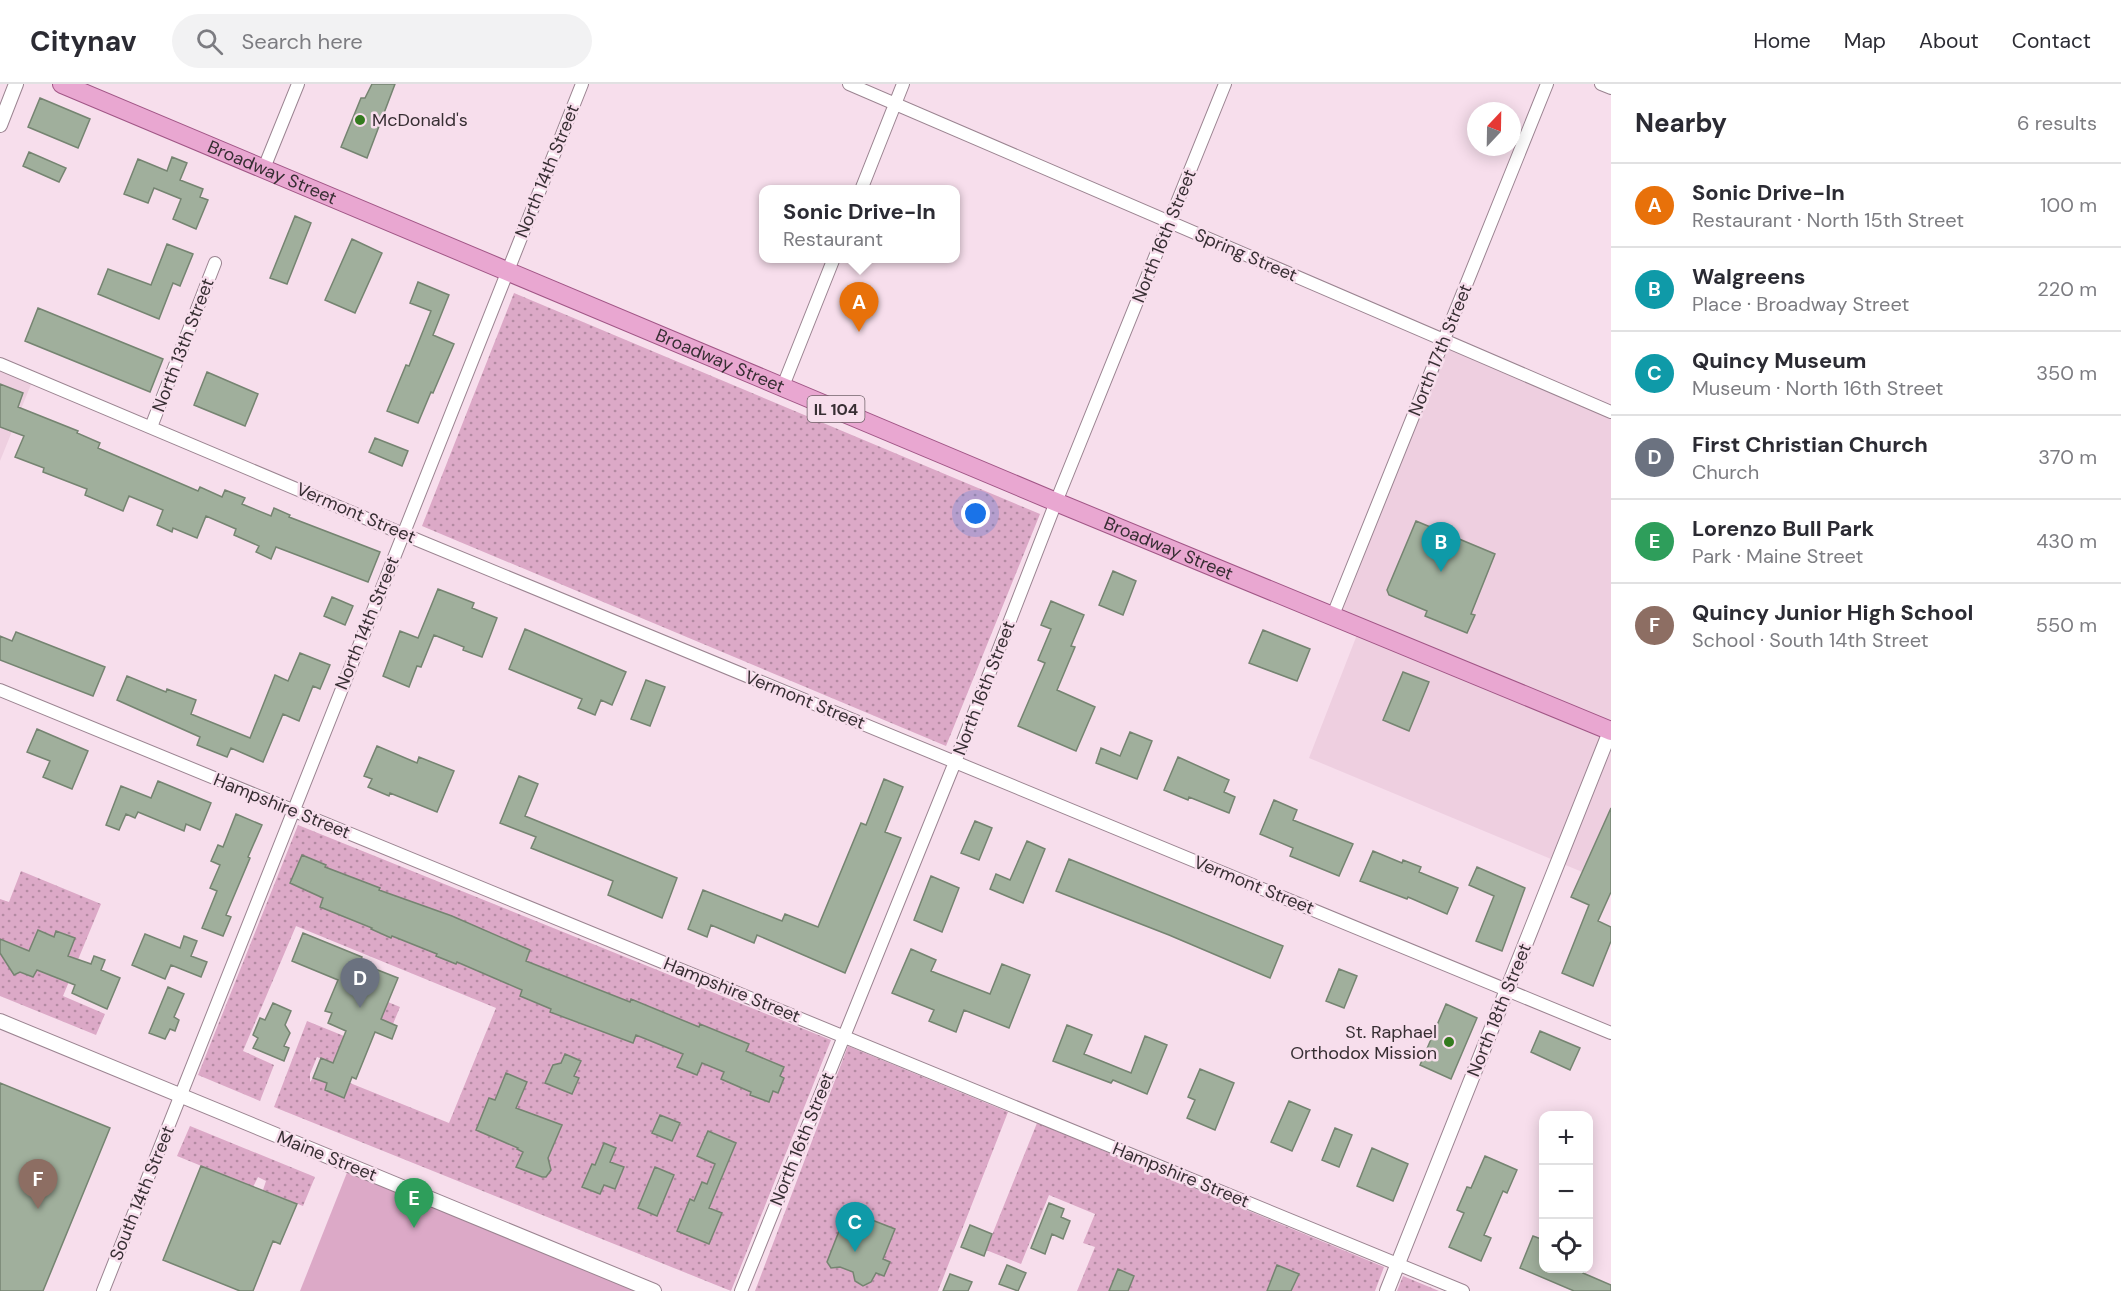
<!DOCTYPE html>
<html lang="en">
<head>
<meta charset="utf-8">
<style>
  body { margin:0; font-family:"DM Sans",sans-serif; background:#f2f2f3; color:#2b2b33 }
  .controls { position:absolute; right:18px; bottom:18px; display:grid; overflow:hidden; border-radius:12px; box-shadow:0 3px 15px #0003 }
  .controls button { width:54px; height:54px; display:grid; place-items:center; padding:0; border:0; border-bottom:2px solid #e1e1e2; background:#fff; color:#2b2b33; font:30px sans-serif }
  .compass { position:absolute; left:1467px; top:18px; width:54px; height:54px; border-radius:50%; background:#fff; box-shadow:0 3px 15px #0003; rotate:22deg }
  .you { position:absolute; left:976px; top:430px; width:21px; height:21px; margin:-15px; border:4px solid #fff; border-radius:50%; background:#1a73e8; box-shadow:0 0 0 9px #1a73e833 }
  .badge { display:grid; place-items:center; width:39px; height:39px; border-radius:50%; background:#347b1f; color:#fff; font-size:20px; font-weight:700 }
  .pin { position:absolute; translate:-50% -50px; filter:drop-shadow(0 2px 3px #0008) }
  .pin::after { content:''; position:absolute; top:32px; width:21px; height:18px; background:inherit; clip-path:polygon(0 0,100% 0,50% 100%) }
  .popup { position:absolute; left:759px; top:101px; width:201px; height:78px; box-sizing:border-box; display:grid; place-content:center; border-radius:12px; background:#fff; filter:drop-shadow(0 2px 4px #0005); font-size:20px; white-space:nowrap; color:#7c7c81 }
  .popup b { font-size:22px; color:#2b2b33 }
  .popup::after { content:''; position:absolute; left:50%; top:100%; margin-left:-12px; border:12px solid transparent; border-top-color:#fff }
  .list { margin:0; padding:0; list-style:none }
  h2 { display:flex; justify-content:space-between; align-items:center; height:78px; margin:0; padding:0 24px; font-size:26px }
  h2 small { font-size:20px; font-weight:400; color:#7c7c81 }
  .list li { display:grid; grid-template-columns:39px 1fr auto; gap:18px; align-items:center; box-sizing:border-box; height:84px; padding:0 24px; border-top:2px solid #e1e1e2 }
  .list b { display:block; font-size:22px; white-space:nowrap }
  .list p { margin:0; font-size:20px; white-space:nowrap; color:#7c7c81 }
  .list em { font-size:20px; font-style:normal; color:#7c7c81 }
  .icon { flex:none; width:33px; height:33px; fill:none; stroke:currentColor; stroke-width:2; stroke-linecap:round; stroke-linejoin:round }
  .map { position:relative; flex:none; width:1611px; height:1207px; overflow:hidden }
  header { display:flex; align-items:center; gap:36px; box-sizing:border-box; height:84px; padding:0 30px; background:#fff; border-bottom:2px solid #e1e1e2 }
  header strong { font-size:28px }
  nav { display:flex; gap:33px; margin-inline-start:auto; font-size:21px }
  .search { width:420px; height:54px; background:#f2f2f3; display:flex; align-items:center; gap:15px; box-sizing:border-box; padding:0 21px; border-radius:33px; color:#7c7c81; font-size:22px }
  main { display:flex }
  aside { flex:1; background:#fff }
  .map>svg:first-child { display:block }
</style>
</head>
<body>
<header>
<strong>Citynav</strong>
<div class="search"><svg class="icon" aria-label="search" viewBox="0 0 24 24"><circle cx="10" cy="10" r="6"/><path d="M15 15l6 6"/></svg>Search here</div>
<nav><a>Home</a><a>Map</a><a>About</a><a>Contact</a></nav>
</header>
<main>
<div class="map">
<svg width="1611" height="1207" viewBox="0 0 1611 1207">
  <defs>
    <pattern id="grass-dots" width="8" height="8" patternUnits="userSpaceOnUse" patternTransform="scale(1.5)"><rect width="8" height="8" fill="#dca9c7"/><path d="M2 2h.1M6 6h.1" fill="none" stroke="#b38aa2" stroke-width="1.8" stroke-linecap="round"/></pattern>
  </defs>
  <rect width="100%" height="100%" fill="#f7deec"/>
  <path fill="#eecfe0" d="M1444 257 1611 328V800L1309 674 1360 543 1333 531Z
    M0 280 34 293 0 377Z"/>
  <path fill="url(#grass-dots)" d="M514 209 1040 430 946 662 422 442Z
    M298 741 831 956 731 1207 274 1023 307 937 344 952 333 979 317 973 310 990V998L313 994 327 999 344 1013 350 999 449 1039 496 924 296 842 243 967 274 981 260 1017 198 991Z
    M21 787 101 820 63 912 105 930 96 951 0 912V815L9 818Z
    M388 918 400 923 393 940 381 935Z
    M848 962 1008 1028 938 1207H755Z
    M1037 1039 1384 1183 1375 1207H1077L1095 1163 1083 1159 1095 1130 1049 1111 1021 1180 986 1166Z
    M190 1042 315 1093 303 1122 263 1106 266 1097 258 1093 253 1103 177 1072Z
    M1403 1192 1439 1207H1397Z"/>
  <path fill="#dca9c7" d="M350 1081 658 1207H300Z"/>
  <path fill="#a0af9c" stroke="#758471" stroke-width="1.5" d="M372 0H395L367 74 341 63 361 14H365Z
    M40 14 90 35 78 64 28 43Z
    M29 68 66 84 59 98 23 82Z
    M172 73 187 79 180 96 203 105 200 113 208 116 196 145 173 135 181 115 154 104 148 119 124 110 138 75 167 87Z
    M295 132 311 139 287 200 270 194Z
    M352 155 382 169 355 229 325 216Z
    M167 160 193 170 180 202 173 199 159 235 98 210 108 185 151 201Z
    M418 198 449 211 433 251 454 260 433 309 431 308 418 339 387 327 406 281 409 282 431 227 410 219Z
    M38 224 163 275 150 308 25 257Z
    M207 288 258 310 245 342 194 321Z
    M0 300 23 309 18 323 78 347 77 349 100 359 98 364 198 407 200 403 222 413 225 406 245 414 242 420 271 432 274 424 290 431 289 433 380 468 368 498 276 463 271 475 256 468 259 462 234 451 236 445 206 432 197 454 173 444 172 448 157 441 163 426 129 412 123 427 85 411 87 405 43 388 44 384 15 373 24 352 0 343Z
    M375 354 408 367 402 382 369 368Z
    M1416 437 1495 470 1471 530 1475 531 1467 549 1425 532 1427 527 1389 511 1387 506Z
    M1113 487 1136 497 1123 531 1099 521Z
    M438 505 474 519 472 524 497 534 482 573 463 566 464 563 434 551 421 583 417 582 409 603 383 592 400 547 418 554Z
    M332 513 353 522 345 541 324 532Z
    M1051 517 1084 531 1071 562 1075 563 1057 606 1095 623 1076 667 1018 642 1045 579 1038 576 1051 545 1041 541Z
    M525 545 626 588 612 621 601 616 595 631 578 624 582 615 509 585Z
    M1263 546 1310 565 1297 597 1249 579Z
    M16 548 105 583 93 612 0 576V552L12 557Z
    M300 569 330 581 320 605 313 602 299 637 283 630 263 678 231 664 227 673 197 661 200 653 117 616 127 592 166 608 167 605 196 616 191 630 250 654 275 591 288 597Z
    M1403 588 1429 598 1409 647 1383 636Z
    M646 596 665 603 650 642 631 635Z
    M37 645 88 667 72 705 43 693 50 677 27 668Z
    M1130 648 1152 657 1137 695 1096 679 1101 664 1120 672Z
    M377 662 417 679 419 673 454 687 437 728 390 709 389 712 368 703 372 695 364 692Z
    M1178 673 1229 696 1224 708 1235 713 1229 729 1189 713 1188 716 1164 706Z
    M519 692 538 700 525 732 677 794 662 834 608 811 613 797 531 764 536 753 500 739Z
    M884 695 903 703 885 748 901 754 845 889 757 851 754 859 711 841 707 853 688 845 703 806 782 837 785 830 818 843 861 739 866 741Z
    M158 697 211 719 200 746 186 740 184 747 138 728 135 734 126 730 119 746 106 741 121 702 151 714Z
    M1274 716 1297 726 1293 736 1353 760 1339 792 1290 772 1293 764 1260 750Z
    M1611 724V808L1598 837 1611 843V857L1593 902 1562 889 1589 821 1571 813Z
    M236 730 262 741 248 773 250 774 226 831 231 833 223 852 202 844 217 807 210 804 220 781 211 777 218 761 223 763Z
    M975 737 992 744 979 776 961 769Z
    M1027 757 1045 765 1023 819 990 805 996 790 1010 796Z
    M1373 767 1402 779 1403 776 1421 783 1419 788 1458 804 1447 830 1408 813 1407 815 1360 797Z
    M302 771 326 781 325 783 380 804 379 806 452 832 530 866 526 877 630 918 631 915 699 943 700 940 749 960 746 967 784 983 780 992 784 994 778 1009 773 1007 769 1018 750 1011 751 1008 721 995 724 988 702 979 697 991 677 983 683 970 636 951 633 959 550 928 551 925 520 912 522 906 457 878 456 880 436 872 437 870 392 852 391 854 371 845 372 844 320 823 323 814 290 799Z
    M1069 775 1283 862 1270 894 1169 851 1056 807Z
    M1477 783 1525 804 1502 867 1476 857 1494 812 1469 801Z
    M931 792 959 804 942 848 914 836Z
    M38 846 54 853 56 847 75 854 68 872 91 880 94 872 105 876 101 886 120 894 107 925 72 909 75 901 37 886 33 893 20 888 14 891 0 869V855L29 867Z
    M303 849 362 873 360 879 398 894 381 935 397 942 392 955 375 948 356 995 352 993 344 1014 325 1006 327 999 313 994 321 974 333 979 346 947 328 939 332 929 325 927 338 896 292 877Z
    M145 850 180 864 184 852 197 857 191 872 207 878 201 893 171 881 165 895 132 881Z
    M911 865 936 876 931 887 990 910 1002 880 1030 891 1009 944 964 926 956 948 929 937 934 926 892 909Z
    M1339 885 1357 892 1344 924 1326 917Z
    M168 903 184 910 174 933 179 936 175 947 170 945 165 955 149 949Z
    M273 919 291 927 285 941 290 949 284 962 289 964 284 977 253 964 258 954 253 951 260 934 265 936Z
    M1446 920 1477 934 1451 995 1420 981Z
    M1067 941 1092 951 1084 970 1131 989 1145 952 1167 961 1147 1010 1113 996 1111 999 1053 977Z
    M1540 947 1580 964 1570 986 1531 968Z
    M565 970 581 977 574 992 579 994 572 1010 545 999 553 981 561 979Z
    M1200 985 1234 999 1215 1046 1187 1034 1195 1016 1188 1013Z
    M506 989 527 998 516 1024 562 1041 548 1074 551 1086 546 1093H542L516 1083 523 1068 517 1065 518 1064 476 1046 489 1014 495 1016Z
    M0 999 110 1044 43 1207H0Z
    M1289 1017 1310 1026 1292 1067 1271 1058Z
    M660 1031 680 1039 672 1057 652 1049Z
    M1335 1044 1352 1051 1339 1083 1322 1076Z
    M708 1047 736 1059 709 1124 722 1129 709 1160 677 1147 690 1115 694 1117 702 1098 707 1100 715 1080 697 1072Z
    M604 1059 616 1064 610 1078 624 1083 615 1105 604 1101 600 1110 582 1103 592 1080 595 1081Z
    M1372 1064 1408 1080 1393 1117 1357 1102Z
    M1485 1072 1517 1086 1507 1109 1503 1107 1484 1151 1491 1154 1481 1177 1449 1163 1464 1129 1457 1126 1467 1103 1471 1104Z
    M201 1082 297 1120 280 1160 273 1157 253 1207H240L163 1176Z
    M655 1083 674 1091 657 1132 638 1124Z
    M1049 1119 1064 1125 1061 1133 1070 1137 1063 1155 1052 1150 1045 1170 1031 1164Z
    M872 1136 895 1145 883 1175 890 1178 884 1192 876 1189 871 1198 863 1202 855 1197 853 1188 840 1183 831 1184 827 1178 841 1142 866 1152Z
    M970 1141 992 1150 984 1172 961 1163Z
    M1533 1152 1544 1156V1185H1585L1583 1189 1611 1201V1207H1574L1520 1184Z
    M1007 1181 1026 1189 1018 1207 999 1200Z
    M1277 1181 1299 1190 1291 1207H1267Z
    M1118 1185 1134 1192 1128 1207H1109Z
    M950 1190 972 1198 968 1207H943Z"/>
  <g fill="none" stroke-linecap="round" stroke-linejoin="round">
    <defs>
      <path id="minor" d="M849 0 1611 328
        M1601 0 1611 4
        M264 84 298 0
        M861 106 903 0
        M0 280 403 450 1611 949
        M783 302 834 174
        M151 343 215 179
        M1333 531 1547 0
        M0 606 1463 1207
        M103 1207 582 0
        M741 1207 955 678 1056 418 1225 0"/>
      <path id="tertiary" d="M0 41 16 0
        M0 937 654 1207
        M1387 1207 1611 645"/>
      <g id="primary">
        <path id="s1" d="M62 0 1056 418 1611 647"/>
      </g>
    </defs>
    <use href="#minor" stroke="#9b8491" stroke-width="14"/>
    <use href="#tertiary" stroke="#9b8491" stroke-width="16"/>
    <use href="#primary" stroke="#a15686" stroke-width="20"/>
    <use href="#minor" stroke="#fff" stroke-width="12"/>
    <use href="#tertiary" stroke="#fff" stroke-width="14"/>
    <use href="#primary" stroke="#e9a7d1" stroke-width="18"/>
  </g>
  <g fill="#347b1f" stroke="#f7deec" stroke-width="2">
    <circle cx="360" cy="36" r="6"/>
    <circle cx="1449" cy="958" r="6"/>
  </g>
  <g text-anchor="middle" stroke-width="5" stroke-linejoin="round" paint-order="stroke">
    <rect fill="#f7deec" stroke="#71636a" stroke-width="1.5" x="807.5" y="312" width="57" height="26" rx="4.5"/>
    <g font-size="16" font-weight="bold" fill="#372e33">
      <text x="836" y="331">IL 104</text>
    </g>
    <g font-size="18" fill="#372e33" stroke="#f7deec" text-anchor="start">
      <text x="372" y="42">McDonald's</text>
      <text x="1437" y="954" text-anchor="end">St. Raphael<tspan x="1437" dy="21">Orthodox Mission</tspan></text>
    </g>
    <g font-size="18" fill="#372e33" stroke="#f7deec">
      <text dy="6" stroke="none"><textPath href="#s1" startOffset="228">Broadway Street</textPath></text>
      <text transform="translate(547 87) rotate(-68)" y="6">North 14th Street</text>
      <text transform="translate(1164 152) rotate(-68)" y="6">North 16th Street</text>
      <text transform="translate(1246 171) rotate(23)" y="6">Spring Street</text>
      <text transform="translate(183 261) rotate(-69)" y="6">North 13th Street</text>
      <text transform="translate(1440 266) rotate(-68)" y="6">North 17th Street</text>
      <text dy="6" stroke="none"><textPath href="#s1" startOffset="714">Broadway Street</textPath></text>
      <text transform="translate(356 429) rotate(23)" y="6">Vermont Street</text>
      <text dy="6" stroke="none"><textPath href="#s1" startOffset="1200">Broadway Street</textPath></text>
      <text transform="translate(367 539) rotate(-68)" y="6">North 14th Street</text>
      <text transform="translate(984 604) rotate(-69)" y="6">North 16th Street</text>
      <text transform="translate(805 616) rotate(22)" y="6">Vermont Street</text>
      <text transform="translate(282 722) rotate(22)" y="6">Hampshire Street</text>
      <text transform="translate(1254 801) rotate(22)" y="6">Vermont Street</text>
      <text transform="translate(732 906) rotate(22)" y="6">Hampshire Street</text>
      <text transform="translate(1499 926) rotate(-68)" y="6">North 18th Street</text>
      <text transform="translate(802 1055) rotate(-68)" y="6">North 16th Street</text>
      <text transform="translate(327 1072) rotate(22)" y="6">Maine Street</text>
      <text transform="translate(1181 1091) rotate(22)" y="6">Hampshire Street</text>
      <text transform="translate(142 1109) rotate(-68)" y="6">South 14th Street</text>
    </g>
  </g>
</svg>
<div class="controls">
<button>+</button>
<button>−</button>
<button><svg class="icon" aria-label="locate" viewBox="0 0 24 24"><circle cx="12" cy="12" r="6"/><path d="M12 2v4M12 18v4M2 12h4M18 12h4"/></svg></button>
</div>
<svg class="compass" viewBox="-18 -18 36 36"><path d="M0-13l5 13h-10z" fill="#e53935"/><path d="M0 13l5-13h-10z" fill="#7c7c81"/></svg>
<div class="you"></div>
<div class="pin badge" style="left:859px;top:248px;background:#e8710a">A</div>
<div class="popup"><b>Sonic Drive-In</b>Restaurant</div>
<div class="pin badge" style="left:1441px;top:488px;background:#0f9aa8">B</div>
<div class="pin badge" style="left:855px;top:1168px;background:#0f9aa8">C</div>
<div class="pin badge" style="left:360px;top:924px;background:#6b7280">D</div>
<div class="pin badge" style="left:414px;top:1144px;background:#2e9e5b">E</div>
<div class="pin badge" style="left:38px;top:1125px;background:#8d6e63">F</div>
</div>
<aside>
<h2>Nearby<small>6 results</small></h2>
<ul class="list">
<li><span class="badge" style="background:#e8710a">A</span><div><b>Sonic Drive-In</b><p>Restaurant · North 15th Street</p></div><em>100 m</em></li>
<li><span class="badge" style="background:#0f9aa8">B</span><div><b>Walgreens</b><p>Place · Broadway Street</p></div><em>220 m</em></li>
<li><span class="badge" style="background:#0f9aa8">C</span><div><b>Quincy Museum</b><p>Museum · North 16th Street</p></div><em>350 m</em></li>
<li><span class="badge" style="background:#6b7280">D</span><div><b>First Christian Church</b><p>Church</p></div><em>370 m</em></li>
<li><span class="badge" style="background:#2e9e5b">E</span><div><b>Lorenzo Bull Park</b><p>Park · Maine Street</p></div><em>430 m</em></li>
<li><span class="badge" style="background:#8d6e63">F</span><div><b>Quincy Junior High School</b><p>School · South 14th Street</p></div><em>550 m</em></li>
</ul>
</aside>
</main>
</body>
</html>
